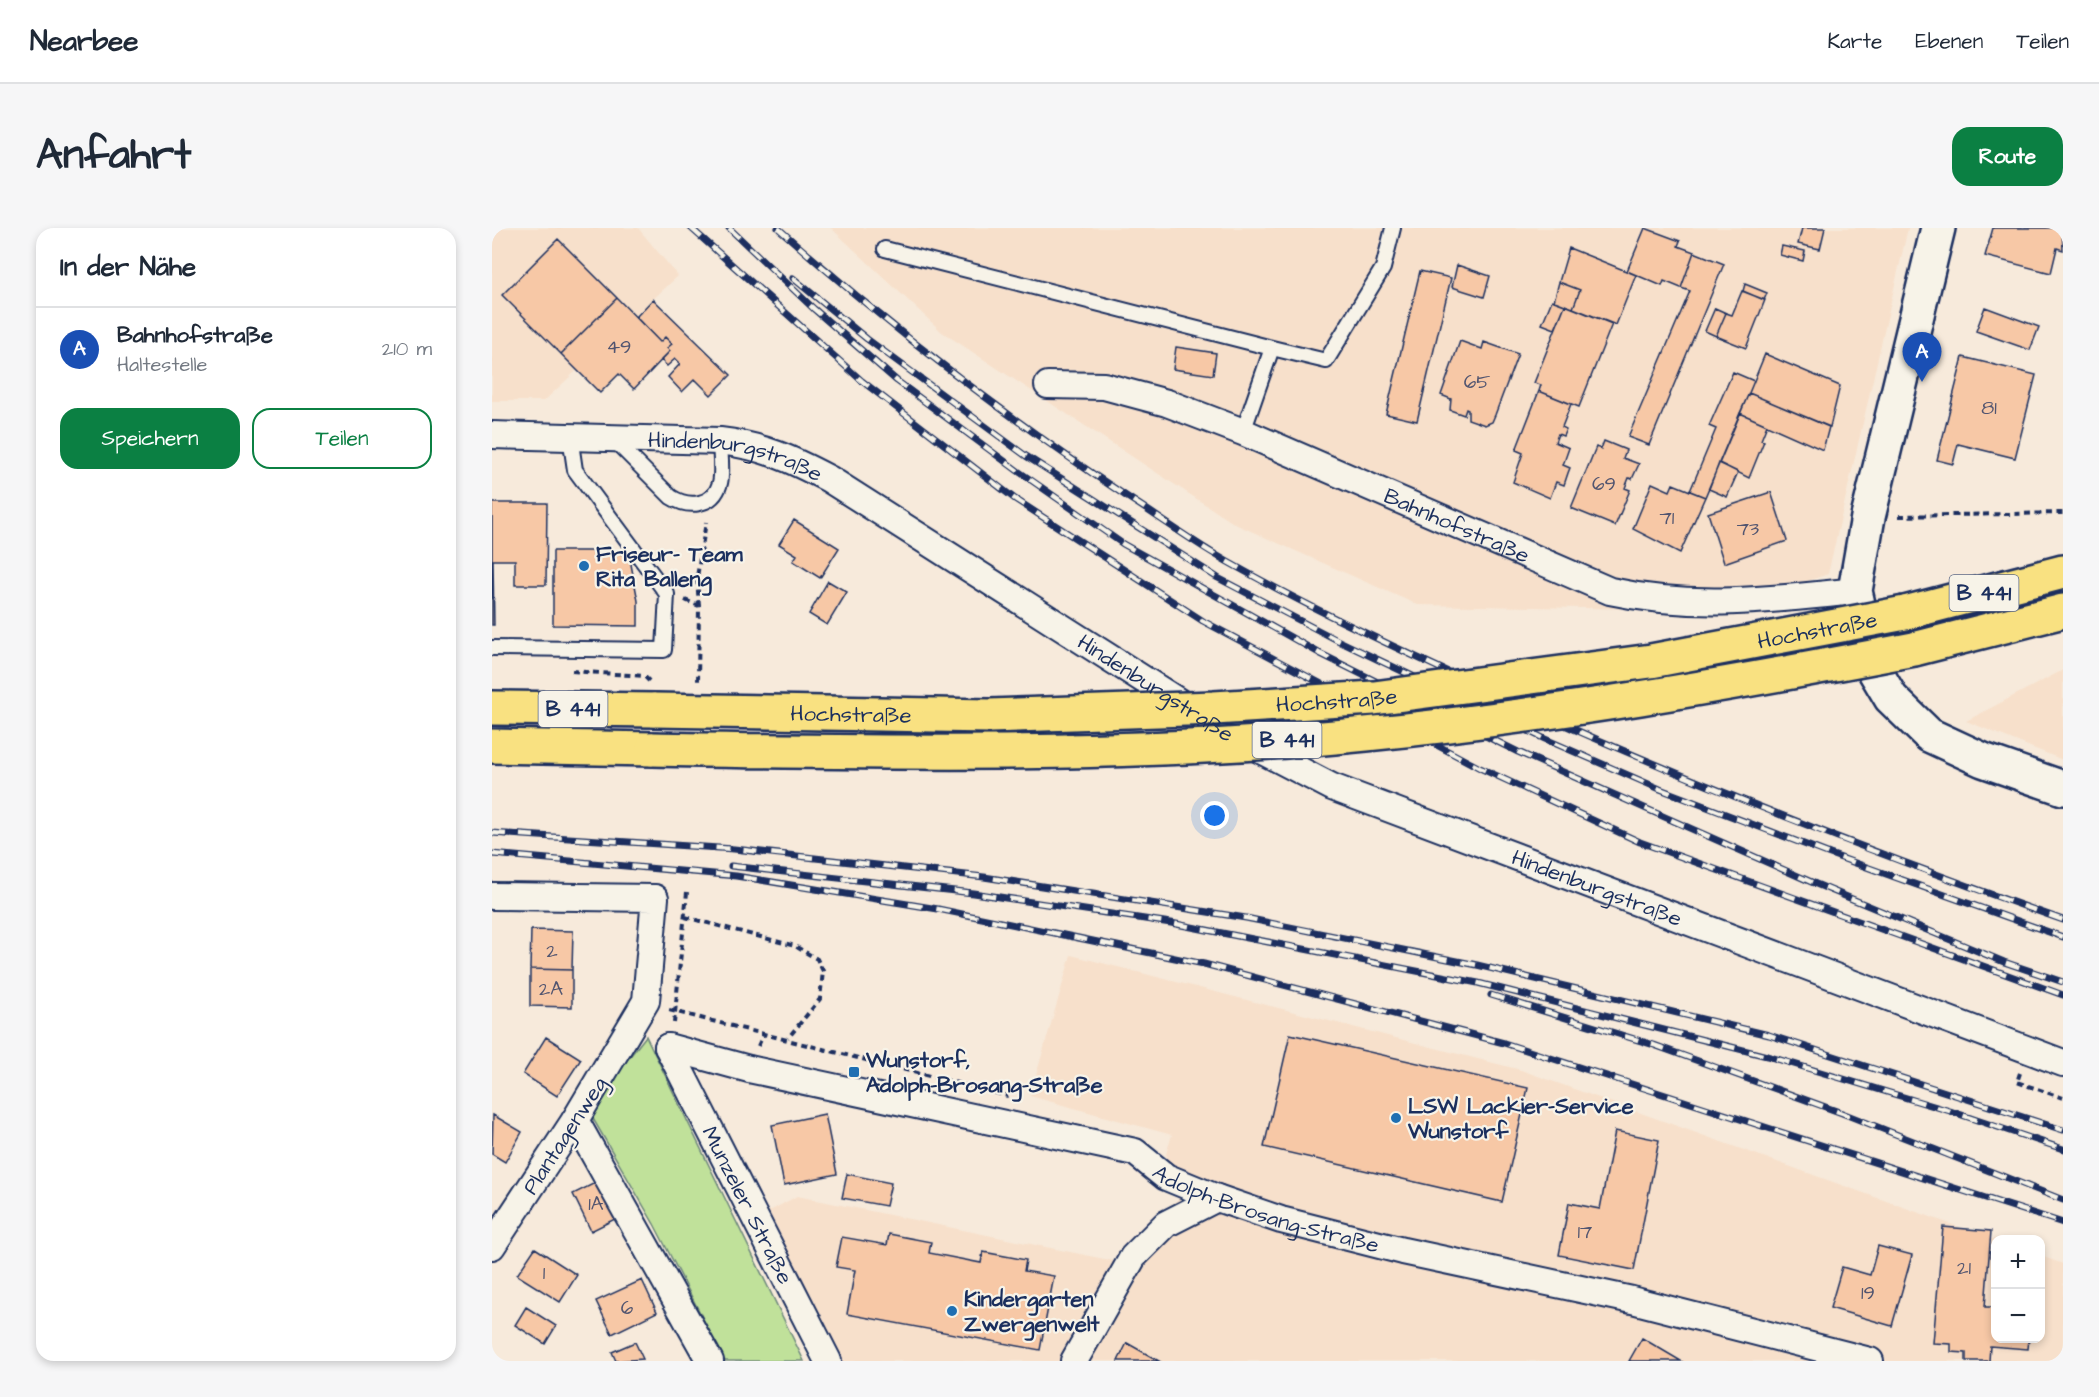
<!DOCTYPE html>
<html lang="de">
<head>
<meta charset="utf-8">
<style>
  body { margin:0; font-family:"Architects Daughter",sans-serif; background:#f6f6f7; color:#1f2937 }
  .controls { position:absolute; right:18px; bottom:18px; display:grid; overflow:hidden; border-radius:12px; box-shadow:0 3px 9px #0003 }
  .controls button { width:54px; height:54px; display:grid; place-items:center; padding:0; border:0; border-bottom:2px solid #e0e1e3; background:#fff; color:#1f2937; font:30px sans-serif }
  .you { position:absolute; left:723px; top:588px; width:21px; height:21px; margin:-15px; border:4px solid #fff; border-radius:50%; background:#1a73e8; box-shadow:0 0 0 9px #1a73e833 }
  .badge { display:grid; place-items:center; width:39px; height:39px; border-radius:50%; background:#0b8043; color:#fff; font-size:20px; font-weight:700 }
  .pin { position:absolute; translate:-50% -50px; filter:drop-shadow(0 2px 3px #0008) }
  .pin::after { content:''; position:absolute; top:32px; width:21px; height:18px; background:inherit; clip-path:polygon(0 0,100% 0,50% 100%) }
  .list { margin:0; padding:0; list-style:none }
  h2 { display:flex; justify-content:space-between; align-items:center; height:78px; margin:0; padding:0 24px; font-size:26px }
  h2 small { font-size:20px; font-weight:400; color:#747a83 }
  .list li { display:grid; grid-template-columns:39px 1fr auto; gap:18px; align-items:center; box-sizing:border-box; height:84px; padding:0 24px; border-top:2px solid #e0e1e3 }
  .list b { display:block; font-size:22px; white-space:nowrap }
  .list p { margin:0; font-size:20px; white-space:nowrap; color:#747a83 }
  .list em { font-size:20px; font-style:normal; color:#747a83 }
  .actions { display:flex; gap:12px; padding:18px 24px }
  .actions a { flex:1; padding:14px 0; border:2px solid #0b8043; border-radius:18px; text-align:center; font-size:21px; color:#0b8043 }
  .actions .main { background:#0b8043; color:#fff }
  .map { position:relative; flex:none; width:1571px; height:1133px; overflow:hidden; border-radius:18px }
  header { display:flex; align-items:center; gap:36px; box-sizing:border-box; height:84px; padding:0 30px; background:#fff; border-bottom:2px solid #e0e1e3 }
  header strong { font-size:28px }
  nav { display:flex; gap:33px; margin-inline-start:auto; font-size:21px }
  .intro { display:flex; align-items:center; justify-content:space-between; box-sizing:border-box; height:144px; padding:0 36px }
  h1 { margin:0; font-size:42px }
  .button { padding:15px 27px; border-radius:18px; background:#0b8043; color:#fff; font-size:21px; font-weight:700 }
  main { display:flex; gap:36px; padding:0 36px }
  aside { flex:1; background:#fff; border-radius:18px; box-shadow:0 3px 9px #0003 }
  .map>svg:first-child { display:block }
</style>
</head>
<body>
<header>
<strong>Nearbee</strong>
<nav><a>Karte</a><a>Ebenen</a><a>Teilen</a></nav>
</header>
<div class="intro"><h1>Anfahrt</h1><a class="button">Route</a></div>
<main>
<aside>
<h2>In der Nähe<small></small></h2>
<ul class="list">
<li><span class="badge" style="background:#1a4fb4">A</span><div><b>Bahnhofstraße</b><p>Haltestelle</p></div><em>210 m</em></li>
</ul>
<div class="actions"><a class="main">Speichern</a><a>Teilen</a></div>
</aside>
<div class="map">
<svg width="1571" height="1133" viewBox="0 0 1571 1133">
  <rect width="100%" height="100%" fill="#f7eadb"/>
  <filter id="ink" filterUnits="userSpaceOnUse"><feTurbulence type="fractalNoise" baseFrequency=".0167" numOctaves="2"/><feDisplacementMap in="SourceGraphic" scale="12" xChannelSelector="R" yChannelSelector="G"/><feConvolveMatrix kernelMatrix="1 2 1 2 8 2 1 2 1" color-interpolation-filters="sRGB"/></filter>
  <g filter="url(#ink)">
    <path fill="#f7e0cb" d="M0 0H146L186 48 52 173H0Z
      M339 0H1416L1336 346 1247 377 1145 381 926 377 743 296 450 104Z
      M1571 442V532L1474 493Z
      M579 727 1029 842 1503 1012 1504 1110H1548L1549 1028 1571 1036V1133H349L276 984 305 968 622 1033 688 969 674 926 680 907 538 868Z"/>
    <path fill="#c0e19a" stroke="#6e887c" stroke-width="1.5" d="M154 808 312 1133H233L162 996 96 882Z"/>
    <path fill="#f7c8a6" stroke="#1b2f5e" stroke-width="1.5" d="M1153 0 1188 13 1186 18 1202 24 1189 60 1172 53 1170 58 1135 43Z
      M1310 0H1333L1328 21 1306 16Z
      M1501 0H1570L1571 22 1565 20 1559 45 1493 28Z
      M66 11 125 70 69 126 10 67Z
      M1290 18 1313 23 1311 33 1288 27Z
      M1077 20 1144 47 1124 97 1081 80 1088 62 1067 54Z
      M1202 24 1232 36 1157 217 1136 209 1198 63 1189 60Z
      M965 37 998 48 992 69 960 59Z
      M928 43 959 50 925 193 894 186Z
      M1067 54 1088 62 1081 80 1062 73Z
      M1253 56 1275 65 1272 72 1251 63Z
      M1250 63 1273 72 1254 120 1224 108 1234 85 1240 87Z
      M125 70 168 114 173 109 180 116 175 120 178 123 142 161 127 146 108 165 69 126Z
      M161 71 239 147 219 167 203 151 190 164 176 149 188 136 183 131 175 138 169 132 178 123 175 120 180 116 173 109 168 114 144 89Z
      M1060 72 1073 77 1063 101 1050 96Z
      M1073 77 1120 96 1087 179 1047 163 1049 157 1042 155Z
      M1493 79 1547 99 1538 122 1484 103Z
      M1223 80 1234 85 1224 108 1213 103Z
      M968 113 990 121 992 114 1026 126 1003 187 1000 194 993 197 976 191V182L974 181 972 187 958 182 959 171 949 167Z
      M684 119 724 125 721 147 681 141Z
      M1273 126 1348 158 1338 199 1257 165Z
      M1471 129 1544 147 1523 230 1466 216 1461 236 1445 232Z
      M1241 144 1262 153 1213 269 1198 263 1224 201 1217 198Z
      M1047 163 1079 176 1070 199 1074 201 1071 208 1066 206 1063 214 1077 220 1071 237 1078 240 1076 245 1072 257 1064 254 1058 270 1021 254 1031 225 1024 222Z
      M1257 165 1337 199 1331 222 1248 185Z
      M1248 185 1275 197 1269 212 1272 213 1257 250 1227 235Z
      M1112 213 1134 222 1131 230 1147 236 1140 251 1137 250 1133 260 1138 262 1123 298 1079 280 1104 219 1109 221Z
      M1227 235 1246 244 1235 269 1217 261Z
      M1160 255 1178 263 1181 256 1213 269 1188 325 1141 301Z
      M1279 264 1295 313 1232 335 1216 285Z
      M0 275H55L54 357H23V332H1L2 397H0Z
      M302 292 347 320 328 350 301 333 305 327 287 316Z
      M61 323H125L138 331 146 373V398L61 397Z
      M336 353 355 364 335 397 317 386Z
      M39 702 81 703 80 742 38 741Z
      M38 741 80 742V779L38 778Z
      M798 806 1036 860 1010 974 772 919Z
      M54 809 89 831 65 868 31 846Z
      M333 886 345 946 292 957 280 897Z
      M1 887 30 904 13 934 0 926Z
      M1123 903 1167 912 1142 1042 1067 1027 1077 975 1108 981Z
      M355 946 399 955 394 978 350 970Z
      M113 950 131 987 99 1003 81 966Z
      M1451 999 1499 1003 1493 1079H1504V1110H1537L1536 1121 1498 1118 1497 1133H1474V1125L1459 1124V1116L1441 1115Z
      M397 1006 439 1014 437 1025 489 1035 491 1024 534 1032 532 1043 562 1048 548 1122 355 1086 363 1042 344 1039 350 1009 395 1017Z
      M1386 1018 1420 1027 1400 1098 1338 1080 1350 1039 1378 1047Z
      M43 1020 85 1047 68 1074 25 1047Z
      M150 1052 165 1084 120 1106 104 1073Z
      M34 1079 64 1098 53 1116 23 1097Z
      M1150 1110 1189 1133H1137Z
      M143 1114 151 1131 124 1133 120 1124Z
      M635 1115 667 1133H626Z"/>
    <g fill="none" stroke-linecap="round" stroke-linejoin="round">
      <defs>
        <path id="lane" d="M393 21 780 120
          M751 204 780 120 834 133 891 40 901 0
          M120 210 179 269C196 280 221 279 228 255 231 243 228 225 228 213
          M0 420 172 422 175 366 83 242 78 208"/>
        <g id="street">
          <path id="s1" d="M556 157 612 158 675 175 751 204 1118 363C1200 381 1280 372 1363 363"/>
          <path id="s2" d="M0 207 228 213C271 218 299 231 337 251L734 504 840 559 1571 835"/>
          <path d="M0 668 163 670 154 773 83 892 0 1018"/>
          <path id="s3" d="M176 819 257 841 643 924 674 949 725 970 789 992 911 1023 1140 1072 1378 1133"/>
          <path id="s4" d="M176 819 336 1133"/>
          <path d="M83 892 218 1133"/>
          <path d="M582 1133 641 1029 674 996 725 970"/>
        </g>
        <path id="secondary" d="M1446 0 1376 289 1363 363 1380 438 1399 470 1437 507 1491 532 1571 560"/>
        <path id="primary" d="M1413 385 1571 344
          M1422 421 1571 383
          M0 480 163 482
          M0 518 161 521"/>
      </defs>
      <use href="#lane" stroke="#1b2f5e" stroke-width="18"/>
      <use href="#street" stroke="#1b2f5e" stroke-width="30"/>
      <use href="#secondary" stroke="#1b2f5e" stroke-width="38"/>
      <use href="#primary" stroke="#1b2f5e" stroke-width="38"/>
      <path stroke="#1b2f5e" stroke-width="4" stroke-dasharray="6 4.5" stroke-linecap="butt" d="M1407 288 1571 285
        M193 372 207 378 206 454
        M207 378 205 349 214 294
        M80 443 152 448 157 453
        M193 689 303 718 325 731 331 743 328 771 296 810
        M177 782 516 868
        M182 795 195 664
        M266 818 272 805
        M1528 845 1525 854 1571 870"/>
      <use href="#lane" stroke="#f7f3e8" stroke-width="14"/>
      <use href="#street" stroke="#f7f3e8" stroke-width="26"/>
      <use href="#secondary" stroke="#f7f3e8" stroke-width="33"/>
      <use href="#primary" stroke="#f9e181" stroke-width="33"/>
      <defs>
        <path id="rail" d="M199 0 370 153 523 271 711 393 988 540 1148 614 1571 767
          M237 0 322 81 405 153 526 243 631 316 827 425 1026 524 1324 656 1512 734 1571 754
          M286 0C396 98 514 189 637 270 670 291 702 315 736 334 807 374 881 409 954 443 1155 538 1361 618 1571 692
          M301 50 375 111 534 228 726 350 849 414 1053 511 1168 561 1338 626 1571 709
          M0 605 242 621 492 649 754 690 985 737 1277 807 1571 902
          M0 626 244 648 446 681 712 736 1012 815 1571 995
          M239 638 481 665 679 695 986 755 1275 828 1458 883 1571 921
          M999 767 1162 817 1350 885 1571 972"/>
      </defs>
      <use href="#rail" stroke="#1b2f5e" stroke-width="7"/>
      <use href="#rail" stroke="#f7f3e8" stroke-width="4.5" stroke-dasharray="14" stroke-linecap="butt"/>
      <defs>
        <g id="primary-bridge">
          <path id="s5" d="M163 482 498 488 722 480 882 470 1159 433 1413 385"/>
          <path d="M161 521C399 525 638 530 874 506 1058 488 1240 456 1422 421"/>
        </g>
      </defs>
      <use href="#primary-bridge" stroke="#1b2f5e" stroke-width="38" stroke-linecap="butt"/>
      <use href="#primary-bridge" stroke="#f9e181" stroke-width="33"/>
    </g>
  </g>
  <g fill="#1f6fb2" stroke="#f7f3e8" stroke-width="2">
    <circle cx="92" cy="338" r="6"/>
    <rect x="356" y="838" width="12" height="12" rx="3"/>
    <circle cx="904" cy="890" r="6"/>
    <circle cx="460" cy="1083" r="6"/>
  </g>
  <g text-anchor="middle" stroke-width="4.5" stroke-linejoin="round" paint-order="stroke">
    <g font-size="20" fill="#525570">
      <text x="127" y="125">49</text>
      <text x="985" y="160">65</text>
      <text x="1497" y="186">81</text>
      <text x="1112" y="262">69</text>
      <text x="1175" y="296">71</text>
      <text x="1256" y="307">73</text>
      <text x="60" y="729">2</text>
      <text x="59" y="767">2A</text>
      <text x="104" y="982">1A</text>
      <text x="1093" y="1010">17</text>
      <text x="1472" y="1046">21</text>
      <text x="52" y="1051">1</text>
      <text x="1376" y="1071">19</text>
      <text x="135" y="1086">6</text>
    </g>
    <g fill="#f7f3e8" stroke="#5d6a87" stroke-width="1.5">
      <rect x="1457.5" y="347" width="69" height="36" rx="4.5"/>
      <rect x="46.5" y="463" width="69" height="36" rx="4.5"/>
      <rect x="760.5" y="494" width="69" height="36" rx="4.5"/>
    </g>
    <g font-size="21" font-weight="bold" fill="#1b2f5e">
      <text x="1492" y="372">B 441</text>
      <text x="81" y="488">B 441</text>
      <text x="795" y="519">B 441</text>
    </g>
    <g font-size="22" fill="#1b2f5e" stroke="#f7f3e8">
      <text dy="8" stroke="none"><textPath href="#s2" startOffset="246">Hindenburgstraße</textPath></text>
      <text dy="8" stroke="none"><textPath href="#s1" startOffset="436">Bahnhofstraße</textPath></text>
      <text dy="8" stroke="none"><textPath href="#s5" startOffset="1168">Hochstraße</textPath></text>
      <text dy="8" stroke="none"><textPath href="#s2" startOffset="732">Hindenburgstraße</textPath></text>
      <text dy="8" stroke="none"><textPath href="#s5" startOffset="682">Hochstraße</textPath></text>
      <text dy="8" stroke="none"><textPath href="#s5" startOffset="196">Hochstraße</textPath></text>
      <text dy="8" stroke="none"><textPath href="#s2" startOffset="1218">Hindenburgstraße</textPath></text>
      <text transform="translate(72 907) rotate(-57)" y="8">Plantagenweg</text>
      <text dy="8" stroke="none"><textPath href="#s4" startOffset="177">Munzeler Straße</textPath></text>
      <text dy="8" stroke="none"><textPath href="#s3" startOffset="624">Adolph-Brosang-Straße</textPath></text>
    </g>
    <g font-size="22" font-weight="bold" fill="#1b2f5e" stroke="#f7f3e8" text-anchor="start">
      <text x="104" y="333">Friseur- Team<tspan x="104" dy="25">Rita Balleng</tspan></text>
      <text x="374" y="839">Wunstorf,<tspan x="374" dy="25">Adolph-Brosang-Straße</tspan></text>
      <text x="916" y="885">LSW Lackier-Service<tspan x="916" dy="25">Wunstorf</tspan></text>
      <text x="472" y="1078">Kindergarten<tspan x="472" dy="25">Zwergenwelt</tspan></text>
    </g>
  </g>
</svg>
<div class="controls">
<button>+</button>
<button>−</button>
</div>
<div class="you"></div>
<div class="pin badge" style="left:1430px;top:154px;background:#1a4fb4">A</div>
</div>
</main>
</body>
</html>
